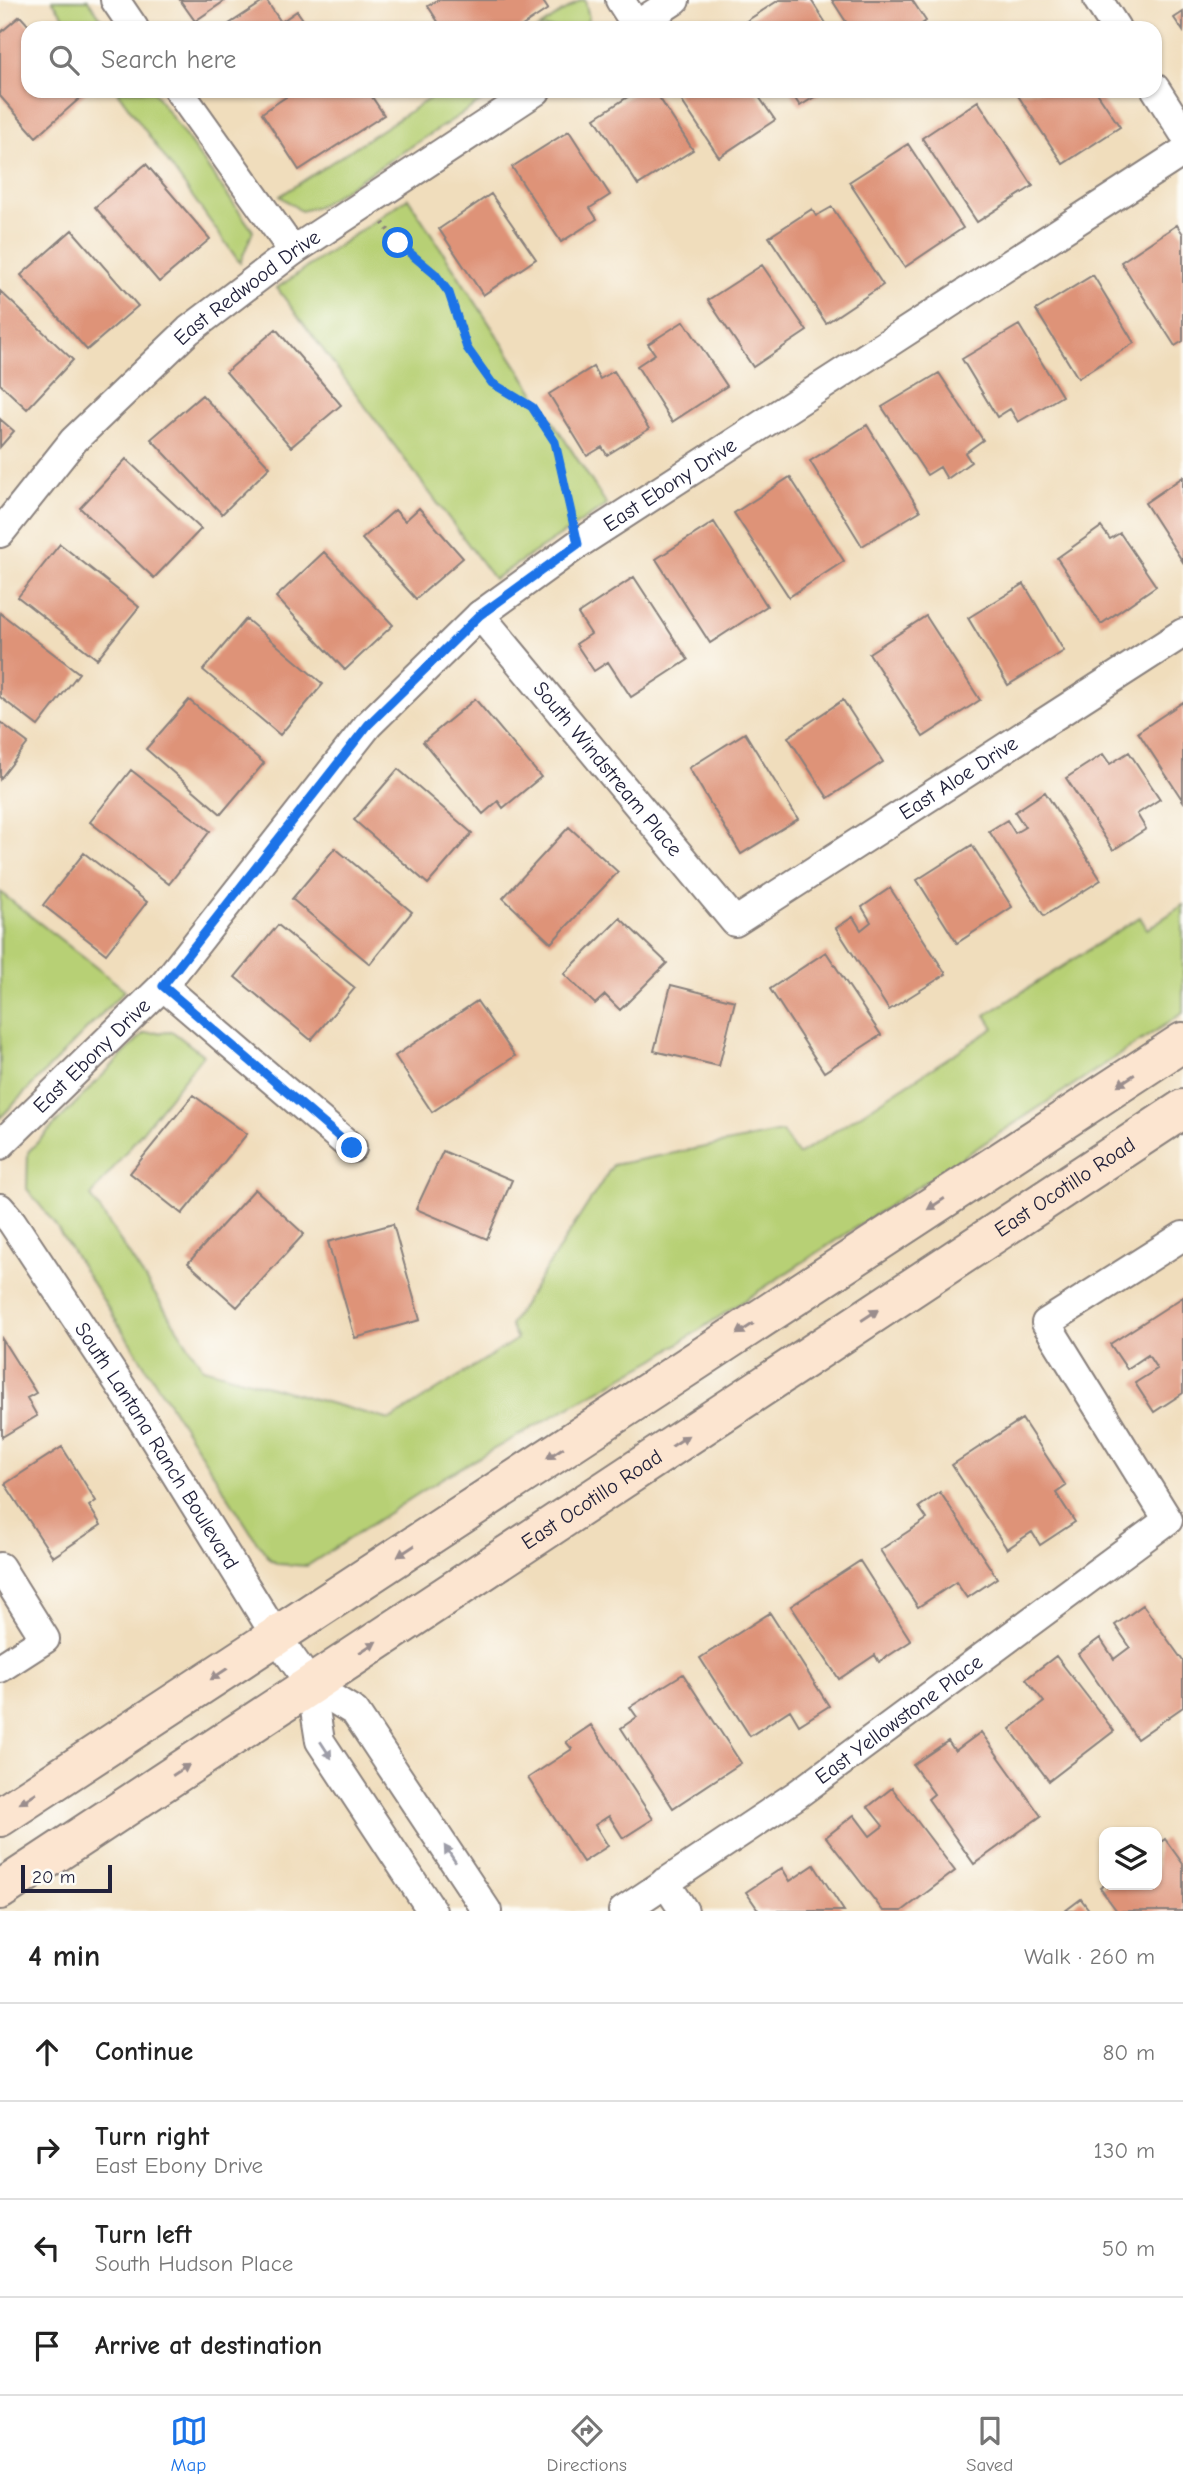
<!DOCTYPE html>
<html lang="en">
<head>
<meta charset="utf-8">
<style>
  body { margin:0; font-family:"Comic Neue",sans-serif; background:#f6f6f6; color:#222 }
  .controls { position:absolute; right:21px; bottom:21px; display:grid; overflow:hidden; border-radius:14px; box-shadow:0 2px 5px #0004 }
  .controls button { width:63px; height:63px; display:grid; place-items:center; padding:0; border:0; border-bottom:2px solid #e0e0e0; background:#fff; color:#222; font:35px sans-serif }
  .scale { position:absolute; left:21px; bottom:18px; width:91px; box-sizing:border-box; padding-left:7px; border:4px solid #22223b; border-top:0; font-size:19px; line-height:24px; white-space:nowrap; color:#22223b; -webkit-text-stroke:5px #fdfcf7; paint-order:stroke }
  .stop { position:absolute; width:21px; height:21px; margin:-16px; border:5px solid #1a73e8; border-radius:50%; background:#fff }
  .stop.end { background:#1a73e8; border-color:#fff; box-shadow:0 2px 7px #0008 }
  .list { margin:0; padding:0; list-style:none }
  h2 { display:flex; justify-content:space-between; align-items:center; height:91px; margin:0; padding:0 28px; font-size:30px }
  h2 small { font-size:23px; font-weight:400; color:#767676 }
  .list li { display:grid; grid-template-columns:46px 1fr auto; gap:21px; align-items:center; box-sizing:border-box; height:98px; padding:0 28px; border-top:2px solid #e0e0e0 }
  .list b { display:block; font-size:26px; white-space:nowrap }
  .list p { margin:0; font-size:23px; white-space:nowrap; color:#767676 }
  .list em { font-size:23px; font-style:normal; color:#767676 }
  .icon { flex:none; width:38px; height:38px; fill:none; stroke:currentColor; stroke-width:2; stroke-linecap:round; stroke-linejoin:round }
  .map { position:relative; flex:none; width:1183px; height:1911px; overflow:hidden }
  .search { position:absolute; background:#fff; box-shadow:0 2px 5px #0004; left:21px; right:21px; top:21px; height:77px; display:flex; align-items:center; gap:18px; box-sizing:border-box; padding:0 24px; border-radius:21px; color:#767676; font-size:26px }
  .sheet { height:483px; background:#fff }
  nav { display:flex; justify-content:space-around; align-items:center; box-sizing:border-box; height:98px; border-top:2px solid #e0e0e0; background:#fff; font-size:19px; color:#767676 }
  nav a { display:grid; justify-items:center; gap:4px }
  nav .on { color:#1a73e8 }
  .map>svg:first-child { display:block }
</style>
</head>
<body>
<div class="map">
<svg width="1183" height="1911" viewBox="0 0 1183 1911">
  <rect width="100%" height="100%" fill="#fdfcf7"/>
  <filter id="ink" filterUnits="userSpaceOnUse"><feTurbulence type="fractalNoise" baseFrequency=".0143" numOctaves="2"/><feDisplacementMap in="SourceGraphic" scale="14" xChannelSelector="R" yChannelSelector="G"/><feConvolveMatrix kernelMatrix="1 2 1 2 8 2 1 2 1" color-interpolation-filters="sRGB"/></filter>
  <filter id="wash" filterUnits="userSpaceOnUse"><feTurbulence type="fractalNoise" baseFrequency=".00686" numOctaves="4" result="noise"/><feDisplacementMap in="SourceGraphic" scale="28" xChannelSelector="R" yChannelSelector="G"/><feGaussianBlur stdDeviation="1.57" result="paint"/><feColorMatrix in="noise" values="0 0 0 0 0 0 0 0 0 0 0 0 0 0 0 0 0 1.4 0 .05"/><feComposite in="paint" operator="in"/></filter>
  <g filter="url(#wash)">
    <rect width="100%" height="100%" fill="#f0ddbc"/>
    <path fill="#b7d075" stroke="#6c7958" stroke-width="2" d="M52 0H88L108 28H72Z
      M581 0H585L589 18 584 28H538Z
      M117 91H153L253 231 240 263Z
      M441 91H497L319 206 301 211 280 196Z
      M408 198 607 505 494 579 277 288Z
      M0 892 125 990 0 1118Z
      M1183 905V1013L655 1359 444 1477 307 1566 278 1564 270 1559 257 1542 54 1223 27 1189 28 1152 144 1033 173 1032 203 1055 91 1196 203 1368 390 1420 517 1339 510 1325 613 1165 782 1132 798 1155 994 1028 986 1015 1140 917 1147 929Z"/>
    <g id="blocks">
      <path fill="#de9378" d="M180 0H226L195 21Z
        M266 0 281 22 297 11 309 28H223Z
        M438 0H542L548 9 519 28H442L428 6Z
        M779 0H811L829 28H749L745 22Z
        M832 0H912L926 21 916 28H850Z
        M1183 12V31L1174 18Z
        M20 16 31 28H28V91H88L36 137 0 96V33Z
        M295 91H368L384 115 299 170 262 113Z
        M637 91H655L693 150 638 185 595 118Z
        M675 91H755L775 120 719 157Z
        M790 91H824L800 106Z
        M1015 91H1096L1120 127 1063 164Z
        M978 101 1033 186 977 222 922 138Z
        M569 131 610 195 590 208 597 219 561 242 512 167Z
        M908 144 963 228 905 267 849 182Z
        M146 164 210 239 159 282 95 207Z
        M491 194 536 259 483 295 439 229Z
        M832 207 883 285 826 323 769 237 812 209 816 216Z
        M1177 225 1183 234V341L1175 346 1121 262Z
        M72 230 138 306 87 350 21 275Z
        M762 265 807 331 753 367 708 300Z
        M1093 275 1134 343 1078 378 1036 310Z
        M0 291 73 360 27 409 0 384Z
        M684 321 727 386 672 422 637 366 655 354 648 344Z
        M1019 325 1062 396 1018 422 1010 409 997 417 962 359Z
        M276 329 341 405 291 447 226 372Z
        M593 367 600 379 614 371 649 429 607 455 602 447 587 456 549 394Z
        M939 373 983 440 965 453 971 462 947 479 940 467 927 475 882 407Z
        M202 395 270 467 222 514 151 439Z
        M0 419 14 431 0 447Z
        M867 425 920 511 862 546 810 461Z
        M126 459 201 529 154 578 80 508Z
        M790 477 844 561 789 597 734 513Z
        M1183 477V562L1145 503Z
        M419 508 463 558 416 599 362 539 395 510 405 521Z
        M714 522 767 606 710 643 656 559Z
        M1101 527 1110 539 1120 533 1156 586 1101 624 1057 558Z
        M60 544 139 607 97 659 18 597Z
        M324 552 393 625 345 670 276 597Z
        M634 577 688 660 631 697 608 662 594 671 576 644 591 634 578 614Z
        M1024 584 1064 651 1008 685 968 618Z
        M0 613 79 673 38 726 0 697Z
        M926 616 980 700 923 737 869 653Z
        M246 619 323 684 280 735 203 670Z
        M475 699 541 777 503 808 498 801 483 814 423 742Z
        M189 700 264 763 221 814 146 749Z
        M843 700 883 762 828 798 788 737Z
        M1183 702V801L1138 732Z
        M0 722 28 743 0 779Z
        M745 733 798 819 741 854 689 768Z
        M1129 752 1160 799 1137 814 1146 829 1113 850 1066 778 1103 754 1110 764Z
        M398 769 472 833 428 884 354 820Z
        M131 770 210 831 169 884 90 822Z
        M1045 792 1101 880 1044 916 989 831 1007 820 1015 833 1025 827 1015 812Z
        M569 827 618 872 551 943 503 898Z
        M972 845 1012 907 957 943 917 880Z
        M335 848 412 912 370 964 292 899Z
        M84 853 147 902 106 954 43 905Z
        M890 888 946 974 889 1010 836 928 853 917 861 930 871 922 862 907Z
        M620 918 667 963 620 1010 605 995 595 1004 564 974Z
        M278 925 355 988 311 1040 235 977Z
        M826 952 881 1035 824 1072 770 989Z
        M671 985 735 1001 719 1066 654 1051Z
        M477 1001 515 1056 432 1112 395 1056Z
        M193 1095 247 1134 182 1214 130 1173Z
        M443 1151 512 1180 487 1239 416 1209Z
        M255 1189 304 1234 237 1307 188 1263Z
        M393 1224 420 1320 355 1338 328 1242Z
        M1183 1297V1393L1154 1412 1135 1383 1157 1369 1148 1355 1127 1369 1110 1344Z
        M2 1339 36 1393 27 1398 37 1416 2 1437Z
        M1022 1419 1066 1486 1056 1493 1075 1522 1040 1545 1032 1532 1007 1549 952 1465Z
        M62 1447 96 1501 89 1506 101 1525 53 1557 5 1484Z
        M940 1492 997 1578 967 1598 956 1582 918 1607 880 1550 927 1519 919 1507Z
        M860 1561 911 1641 879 1662 875 1655 839 1679 791 1606Z
        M1143 1605 1183 1661V1707L1137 1739 1078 1654 1100 1638 1114 1659 1130 1647 1115 1625Z
        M770 1613 829 1706 799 1725 790 1710 750 1736 700 1658Z
        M1056 1656 1114 1731 1049 1781 1010 1729 1044 1702 1026 1679Z
        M683 1674 741 1763 673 1808 621 1728 637 1717 630 1707Z
        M591 1725 653 1819 623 1838 609 1816 595 1825 608 1846 583 1862 528 1778 572 1749 566 1742Z
        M981 1732 1041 1816 974 1864 928 1799 934 1794 913 1765 948 1741 955 1751Z
        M892 1788 955 1871 902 1911H883L826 1837 854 1815 870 1836 883 1826 868 1807Z
        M1165 1839 1183 1864V1911H1117L1100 1888 1104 1885H1157V1845Z
        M814 1865 844 1911H759L746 1892 782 1868 790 1881Z
        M1081 1899 1090 1911H1065Z"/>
    </g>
  </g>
  <g filter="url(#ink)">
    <use href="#blocks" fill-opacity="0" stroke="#89807c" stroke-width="2"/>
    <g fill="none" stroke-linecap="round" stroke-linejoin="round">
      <defs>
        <g id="street">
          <path d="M115 0 134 28"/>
          <path d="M620 0 636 25"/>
          <path d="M1098 0 1116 28"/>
          <path d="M632 28 675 0"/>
          <path d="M1155 88 1183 132"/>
          <path d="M179 91 293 251"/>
          <path id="s1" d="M0 533 74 440 189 330 293 251 536 91"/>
          <path id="s2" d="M480 615 735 922 1183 633"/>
          <path d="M163 986 352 1148"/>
          <path id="s3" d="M0 1145 163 986 368 725 480 615 578 544 1183 152"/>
          <path id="s4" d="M0 1208 12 1222 130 1400 276 1636 311 1685 355 1712 487 1911"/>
          <path d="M0 1567 45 1639 0 1668"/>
          <path d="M311 1685 320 1741 432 1911"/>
          <path d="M665 1882 684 1911"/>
          <path id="s5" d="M623 1911 795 1796 1168 1520 1046 1323 1183 1236"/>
        </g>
        <g id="secondary">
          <path d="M0 1817 1183 1042"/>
          <path id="s6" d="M0 1890 1183 1109"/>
        </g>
      </defs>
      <use href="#street" stroke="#89807c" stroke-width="32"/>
      <use href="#secondary" stroke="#89807c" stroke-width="42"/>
      <path stroke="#89807c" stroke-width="4.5" stroke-dasharray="2 5" stroke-linecap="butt" d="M383 223C401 251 432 265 448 292 466 323 463 354 492 382 503 393 522 397 533 407 560 435 564 480 572 516"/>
      <use href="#street" stroke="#fff" stroke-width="28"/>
      <use href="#secondary" stroke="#fce5d0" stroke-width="38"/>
    </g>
    <defs><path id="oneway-solid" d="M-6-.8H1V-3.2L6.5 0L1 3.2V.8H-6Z" transform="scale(1.75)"/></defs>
    <g fill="#9a8d8d">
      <use href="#oneway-solid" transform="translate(1126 1080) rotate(147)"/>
      <use href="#oneway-solid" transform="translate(936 1204) rotate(147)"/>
      <use href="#oneway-solid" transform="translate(870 1315) rotate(-33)"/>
      <use href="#oneway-solid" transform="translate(745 1329) rotate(147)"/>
      <use href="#oneway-solid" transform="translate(680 1441) rotate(-33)"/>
      <use href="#oneway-solid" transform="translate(555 1453) rotate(147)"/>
      <use href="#oneway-solid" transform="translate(406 1551) rotate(147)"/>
      <use href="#oneway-solid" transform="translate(368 1647) rotate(-33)"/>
      <use href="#oneway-solid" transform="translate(219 1674) rotate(147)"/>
      <use href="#oneway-solid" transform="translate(181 1770) rotate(-33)"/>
      <use href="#oneway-solid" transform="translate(28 1798) rotate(147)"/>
    </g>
    <g fill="#9c9ca7">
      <use href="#oneway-solid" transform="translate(326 1750) rotate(57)"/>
      <use href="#oneway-solid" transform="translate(450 1854) rotate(-124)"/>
    </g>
  </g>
  <g fill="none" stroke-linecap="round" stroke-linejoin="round" filter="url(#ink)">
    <path stroke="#1a73e8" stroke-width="9" d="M352 1148 163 986 368 725 480 615 578 544 555 442 532 407 492 383 467 348 449 293 435 274 398 243"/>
  </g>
  <g text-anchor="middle" stroke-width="6" stroke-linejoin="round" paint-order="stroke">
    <g font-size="21" fill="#22223b" stroke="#fdfcf7">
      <text dy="7" stroke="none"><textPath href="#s1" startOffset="350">East Redwood Drive</textPath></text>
      <text dy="7" stroke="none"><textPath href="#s3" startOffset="947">East Ebony Drive</textPath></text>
      <text dy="7" stroke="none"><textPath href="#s2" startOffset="200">South Windstream Place</textPath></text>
      <text dy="7" stroke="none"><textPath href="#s2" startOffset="665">East Aloe Drive</textPath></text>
      <text dy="7" stroke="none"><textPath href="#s3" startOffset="128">East Ebony Drive</textPath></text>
      <text dy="7" stroke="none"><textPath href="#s6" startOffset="1276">East Ocotillo Road</textPath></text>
      <text dy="7" stroke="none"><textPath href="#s4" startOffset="285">South Lantana Ranch Boulevard</textPath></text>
      <text dy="7" stroke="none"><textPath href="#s6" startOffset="709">East Ocotillo Road</textPath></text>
      <text dy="7" stroke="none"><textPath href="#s5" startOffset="336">East Yellowstone Place</textPath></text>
    </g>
  </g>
</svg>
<div class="controls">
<button><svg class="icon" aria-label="layers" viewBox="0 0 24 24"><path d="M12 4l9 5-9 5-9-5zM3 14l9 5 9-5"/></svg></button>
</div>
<div class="scale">20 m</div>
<div class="stop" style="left:398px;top:243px"></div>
<div class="stop end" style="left:352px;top:1148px"></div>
<div class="search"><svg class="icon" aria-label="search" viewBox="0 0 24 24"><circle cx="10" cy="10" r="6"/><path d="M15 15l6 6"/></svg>Search here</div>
</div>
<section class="sheet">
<h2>4 min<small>Walk · 260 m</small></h2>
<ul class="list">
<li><svg class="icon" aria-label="ahead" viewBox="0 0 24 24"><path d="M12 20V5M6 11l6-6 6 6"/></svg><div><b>Continue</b></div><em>80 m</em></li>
<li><svg class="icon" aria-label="right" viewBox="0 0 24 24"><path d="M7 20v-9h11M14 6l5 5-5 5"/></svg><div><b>Turn right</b><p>East Ebony Drive</p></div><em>130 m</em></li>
<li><svg class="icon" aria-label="left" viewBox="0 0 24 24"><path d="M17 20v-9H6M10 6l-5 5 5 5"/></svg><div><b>Turn left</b><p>South Hudson Place</p></div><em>50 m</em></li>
<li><svg class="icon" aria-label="arrive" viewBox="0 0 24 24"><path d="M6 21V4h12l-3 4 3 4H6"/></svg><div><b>Arrive at destination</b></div></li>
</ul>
</section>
<nav>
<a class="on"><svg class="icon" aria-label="map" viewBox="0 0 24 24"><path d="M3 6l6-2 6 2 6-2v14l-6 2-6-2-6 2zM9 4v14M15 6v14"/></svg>Map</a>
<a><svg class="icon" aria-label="directions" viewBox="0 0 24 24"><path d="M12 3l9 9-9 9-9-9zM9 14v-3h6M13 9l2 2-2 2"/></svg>Directions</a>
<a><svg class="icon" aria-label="saved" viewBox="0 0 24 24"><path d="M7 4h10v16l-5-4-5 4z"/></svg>Saved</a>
</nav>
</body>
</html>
